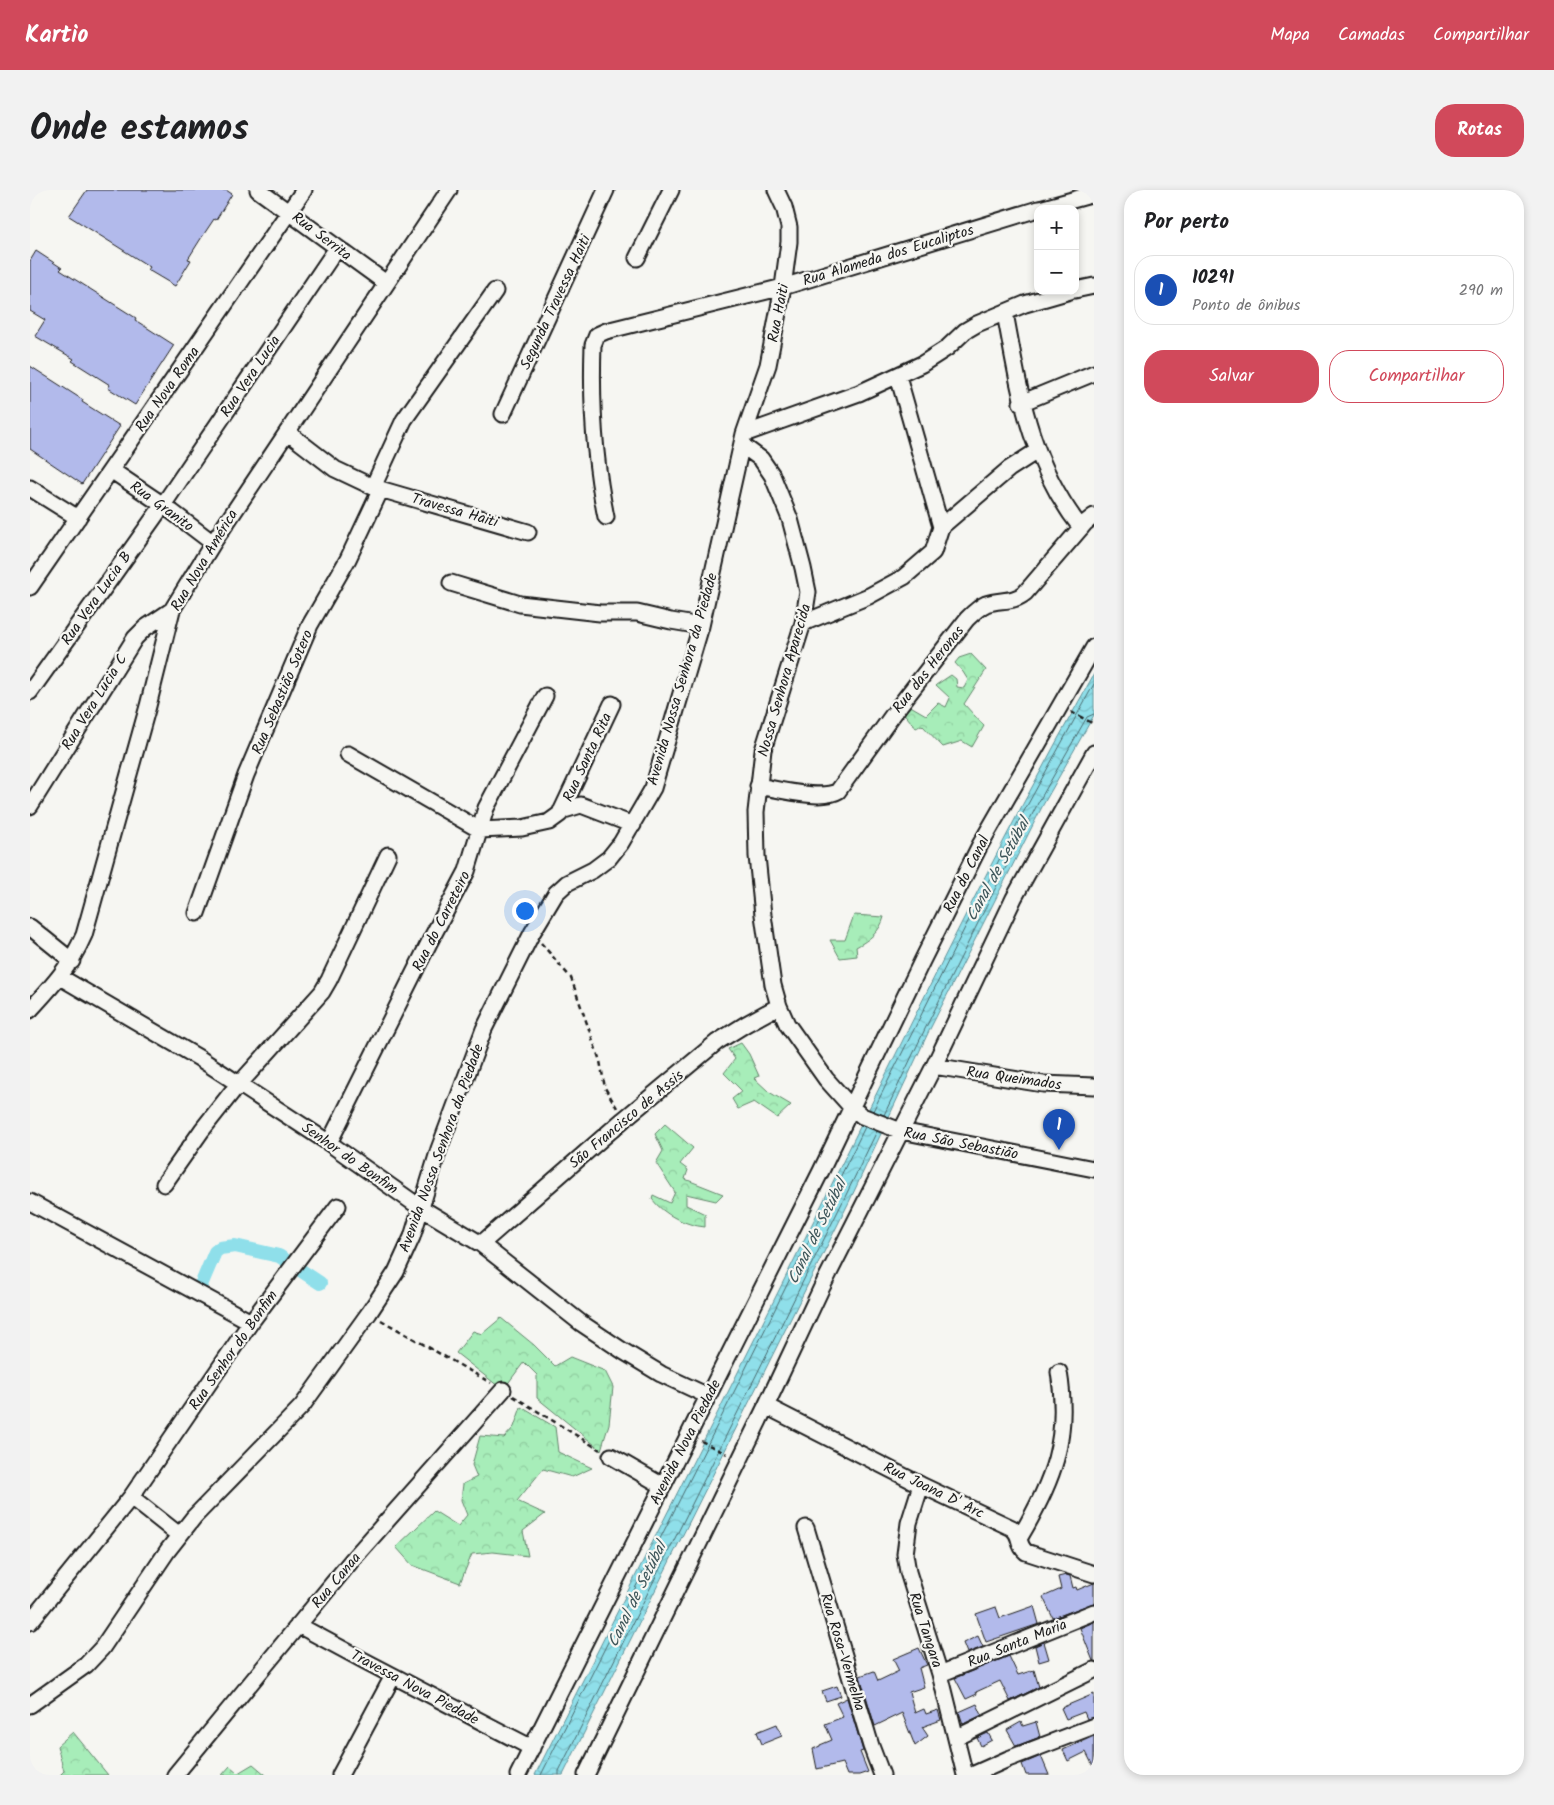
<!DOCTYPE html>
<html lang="pt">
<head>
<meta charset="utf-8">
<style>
  body { margin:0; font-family:Kalam,sans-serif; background:#f2f2f2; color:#202124 }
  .controls { position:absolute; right:15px; top:15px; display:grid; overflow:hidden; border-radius:10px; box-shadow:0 2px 8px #0003 }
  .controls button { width:45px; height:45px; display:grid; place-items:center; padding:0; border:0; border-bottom:1px solid #e0e0e0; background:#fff; color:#202124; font:25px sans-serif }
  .you { position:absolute; left:494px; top:720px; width:18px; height:18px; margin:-12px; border:4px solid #fff; border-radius:50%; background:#1a73e8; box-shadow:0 0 0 8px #1a73e833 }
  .badge { display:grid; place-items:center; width:32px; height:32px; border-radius:50%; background:#d1495b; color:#fff; font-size:16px; font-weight:700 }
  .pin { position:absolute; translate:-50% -41px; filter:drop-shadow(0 1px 2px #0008) }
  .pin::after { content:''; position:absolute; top:26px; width:18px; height:15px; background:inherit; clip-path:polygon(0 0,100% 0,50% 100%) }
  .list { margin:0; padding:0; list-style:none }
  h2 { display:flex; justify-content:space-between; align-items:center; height:65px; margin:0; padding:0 20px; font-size:21px }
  h2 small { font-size:16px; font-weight:400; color:#757577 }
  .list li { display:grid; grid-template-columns:32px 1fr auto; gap:15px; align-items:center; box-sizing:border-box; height:70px; margin:0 10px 10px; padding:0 10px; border:1px solid #e0e0e0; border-radius:20px }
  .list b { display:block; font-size:19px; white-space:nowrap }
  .list p { margin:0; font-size:16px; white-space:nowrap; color:#757577 }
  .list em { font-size:16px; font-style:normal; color:#757577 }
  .actions { display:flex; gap:10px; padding:15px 20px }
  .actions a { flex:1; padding:11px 0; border:1px solid #d1495b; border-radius:20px; text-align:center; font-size:18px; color:#d1495b }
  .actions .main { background:#d1495b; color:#fff }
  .map { position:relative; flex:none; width:1064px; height:1585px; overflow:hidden; border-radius:20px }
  header { display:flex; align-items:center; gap:30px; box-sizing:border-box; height:70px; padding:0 25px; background:#d1495b; color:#fff }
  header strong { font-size:24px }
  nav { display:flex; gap:28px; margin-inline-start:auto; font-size:18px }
  .intro { display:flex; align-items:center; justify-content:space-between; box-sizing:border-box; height:120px; padding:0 30px }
  h1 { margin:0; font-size:35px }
  .button { padding:12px 22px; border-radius:20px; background:#d1495b; color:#fff; font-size:18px; font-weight:700 }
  main { display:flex; gap:30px; padding:0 30px }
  aside { flex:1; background:#fff; border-radius:20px; box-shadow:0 2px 8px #0003 }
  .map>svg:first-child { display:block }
</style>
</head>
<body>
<header>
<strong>Kartio</strong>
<nav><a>Mapa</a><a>Camadas</a><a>Compartilhar</a></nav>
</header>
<div class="intro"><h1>Onde estamos</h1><a class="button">Rotas</a></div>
<main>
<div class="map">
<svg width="1064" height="1585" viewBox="0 0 1064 1585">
  <defs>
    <pattern id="forest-crowns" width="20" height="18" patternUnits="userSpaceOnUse" patternTransform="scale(1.25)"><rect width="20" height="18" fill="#a7edb9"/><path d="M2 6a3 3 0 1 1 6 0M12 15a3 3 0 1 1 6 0" fill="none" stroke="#8fcb9e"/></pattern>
    <pattern id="water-waves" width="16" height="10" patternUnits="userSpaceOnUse" patternTransform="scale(1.25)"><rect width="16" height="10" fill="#8fdfea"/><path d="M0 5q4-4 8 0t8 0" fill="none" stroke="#7bbfc8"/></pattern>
  </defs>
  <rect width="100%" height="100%" fill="#f6f6f2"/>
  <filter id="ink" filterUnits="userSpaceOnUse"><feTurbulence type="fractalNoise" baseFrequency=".02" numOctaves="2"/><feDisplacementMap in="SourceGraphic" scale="10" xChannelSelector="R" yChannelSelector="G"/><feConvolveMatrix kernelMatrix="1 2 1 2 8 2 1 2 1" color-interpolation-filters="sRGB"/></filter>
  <g filter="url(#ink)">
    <path fill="url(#forest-crowns)" stroke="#62846a" d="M941 464 956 480 934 514 954 536 942 557 932 551 913 557 892 535 886 538 872 521 877 514 896 525 908 513 916 517 920 508 906 495 921 485 926 489 927 497 934 498 938 490 933 482 925 473 929 468Z
      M824 725 854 727C850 742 839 750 826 757L827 766 810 768 800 750H815Z
      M711 853 719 864 729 886 724 888 739 902 761 915 747 928 724 912 708 919 702 909 712 901 694 883 705 869 698 859Z
      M635 934 663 958 650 974 658 980 655 989 693 1004 686 1011 656 1004V1015L675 1024V1037C655 1035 634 1025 622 1009L623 1005 640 1013 645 1002 626 973 633 961 625 944Z
      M471 1128 504 1155 525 1176 540 1167 575 1181 583 1197 579 1234 571 1260 507 1208V1185L494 1172 473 1200 426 1163 443 1141 452 1144Z
      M491 1217 525 1237 528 1262 562 1278 542 1287 513 1279 487 1311 515 1324 493 1341 498 1366 463 1362 442 1364 430 1393 382 1375 366 1357 404 1321 428 1336 437 1325 431 1310 433 1294 447 1287 442 1275 450 1246 474 1248 484 1237Z
      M43 1542 78 1585H30L34 1581 27 1556Z
      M223 1574 236 1585H192L200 1576 208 1583Z"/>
    <path fill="url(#water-waves)" stroke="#619198" d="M1064 484V525L1013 615 899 841 820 1010 533 1585H505C601 1395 697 1205 792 1014 880 836 966 657 1064 484Z"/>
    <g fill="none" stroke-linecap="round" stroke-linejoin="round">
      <path stroke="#4a6a6e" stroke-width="1" d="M843 921 987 634 1064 494
        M854 925 895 839 1008 613 1057 527 1064 524
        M511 1585 707 1196 835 937
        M529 1585V1581L815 1007 847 941"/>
      <path stroke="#8fdfea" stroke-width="14" d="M155 1096 163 1100 171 1095 185 1062 190 1058 205 1056 249 1066 290 1093"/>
    </g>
    <path fill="#b2baeb" stroke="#1c1c1c" d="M57 0H196L202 4 186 30 184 29 170 50 158 69 161 70 145 96 118 80 120 77 39 26Z
      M6 61 32 78 30 80 106 128 105 130 144 155 105 215 78 198 80 195 42 171 44 169 5 146 15 130 0 121V71Z
      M0 176 53 210 52 212 90 236 52 294 0 259Z
      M1036 1385 1040 1386 1043 1398 1046 1397 1047 1400 1064 1393V1413L1023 1428 1013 1407 1031 1399 1028 1387Z
      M1004 1416 1009 1434 956 1452 946 1424 966 1417 970 1428Z
      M1064 1432V1471H1063L1050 1438Z
      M948 1446 953 1457 937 1463 933 1453Z
      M1014 1452 1019 1469 1009 1472 1005 1456Z
      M889 1458 897 1475 889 1478 894 1497 879 1502 885 1523 894 1519 896 1524 908 1520 911 1530 892 1537 898 1546 885 1556 872 1523 845 1536 830 1486 844 1481 848 1491 869 1481 863 1469Z
      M979 1466 988 1485 1004 1480 1009 1497 980 1511 970 1491 946 1502 947 1504 936 1509 925 1488Z
      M807 1496 811 1506 796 1511 792 1501Z
      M1064 1504V1527L1057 1529 1054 1522 1036 1529 1031 1518Z
      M817 1508 833 1561 830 1562 838 1582 829 1585H817L812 1573 787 1579 783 1559 790 1556V1555L802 1550 795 1534 813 1527 806 1513Z
      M947 1514 952 1525 933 1534 929 1522Z
      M991 1532 993 1536 1006 1532 1010 1547 986 1556 977 1540Z
      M747 1534 752 1546 732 1554 727 1542Z
      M958 1543 962 1550 951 1556 947 1548Z
      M1064 1546V1578L1056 1562 1038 1571 1033 1560Z
      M1011 1566 1019 1585H996L992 1574Z"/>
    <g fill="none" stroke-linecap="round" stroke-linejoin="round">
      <defs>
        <path id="minor" d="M228 0 356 93
          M1010 19 1064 4
          M607 68 641 0
          M1045 100 1064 96
          M975 123C990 203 999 271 1051 338
          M868 186 911 337
          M991 213 1064 183
          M473 224 576 0
          M257 242 305 279 343 297 498 342
          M714 244 829 203 892 174 917 158 935 141 947 134 995 114 1040 101
          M712 255 731 269 742 285 760 329 773 378 778 402 773 433 733 560 726 622 727 666 733 725 743 795 749 816 757 834 796 889 822 918 832 926 871 941 1064 979
          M81 280 133 315 183 353
          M343 297 374 230 465 101
          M0 298 48 328
          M576 327C564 270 561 212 563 155L567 145 576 141 753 97 1008 19
          M911 337 979 279 1007 261
          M421 393 490 414 570 423H607L641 431 671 436
          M0 397 274 0
          M773 433 839 406 874 387 903 362 911 337
          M0 502 133 315 307 58
          M318 564 450 640 492 638 519 632 530 624 582 514
          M728 596C747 599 792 611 808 601L870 515 937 429C942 424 949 417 956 414 970 409 983 413 995 403L1055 333 1064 326
          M0 616 105 448 115 438 142 420
          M531 621 551 615 603 635
          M167 723 216 585 265 470 280 435 318 369 351 299
          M0 737 42 771
          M30 787 169 868 299 953 391 1018 451 1054 551 1133 593 1161 631 1184 678 1206
          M0 820C23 795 40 777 54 745L118 516 142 420 183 353 419 0
          M904 876 1013 894 1064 896
          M299 953 400 751 437 681 456 618 515 506
          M134 994 172 940 202 902 292 802 299 790 358 665
          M0 1012 221 1132
          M451 1054 593 930 687 852 716 834 749 816
          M736 1216 891 1295 982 1338C993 1346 986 1354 996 1362L1064 1384
          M581 1266 633 1296
          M891 1295 879 1333 875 1364 878 1382 910 1484 935 1585
          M101 1307 149 1345
          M776 1338 841 1556 852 1585
          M990 1347C1023 1291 1040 1249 1029 1182
          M0 1432 101 1307 221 1132 308 1016
          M268 1435 333 1470 502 1558
          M910 1484 1064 1422
          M0 1515 56 1475 72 1458 138 1360 164 1327 272 1216 339 1123 366 1082 382 1047 409 959 454 839 502 743 526 703 537 693 563 680 579 668 591 653 623 598 671 436 714 244 738 175 753 97 759 52V37L754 17 746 0
          M926 1548 1064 1480
          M145 1585 322 1370 473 1200
          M310 1585 363 1486
          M488 1585 791 981 892 771 950 655 1064 457
          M556 1585 736 1216 791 1099 904 876 984 708 1064 563
          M942 1585 978 1569 1064 1536"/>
      </defs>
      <use href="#minor" stroke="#1c1c1c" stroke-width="19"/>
      <path stroke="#1c1c1c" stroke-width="2.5" stroke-dasharray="5 4" stroke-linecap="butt" d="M1041 522 1064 534
        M511 753 541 788 570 871 575 898 587 918
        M351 1130 461 1193
        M483 1206 570 1260
        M671 1251 697 1264"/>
      <use href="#minor" stroke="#f6f6f2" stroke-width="15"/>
    </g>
  </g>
  <g text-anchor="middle" stroke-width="4.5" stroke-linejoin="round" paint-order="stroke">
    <g font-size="15" fill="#1c1c1c" stroke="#f6f6f2">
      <text transform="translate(292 46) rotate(37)" y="5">Rua Serrita</text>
      <text transform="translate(858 65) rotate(-17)" y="5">Rua Alameda dos Eucaliptos</text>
      <text transform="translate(525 112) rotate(-65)" y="5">Segunda Travessa Haiti</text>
      <text transform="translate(748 123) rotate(-79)" y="5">Rua Haiti</text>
      <text transform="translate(220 186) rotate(-56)" y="5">Rua Vera Lucia</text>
      <text transform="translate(137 199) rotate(-55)" y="5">Rua Nova Roma</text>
      <text transform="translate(132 316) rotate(36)" y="5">Rua Granito</text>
      <text transform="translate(425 320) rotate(16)" y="5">Travessa Haiti</text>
      <text transform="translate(174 370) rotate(-59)" y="5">Rua Nova América</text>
      <text transform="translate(66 408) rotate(-55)" y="5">Rua Vera Lucia B</text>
      <text transform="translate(898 479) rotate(-52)" y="5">Rua das Heronas</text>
      <text transform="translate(652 489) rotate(-74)" y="5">Avenida Nossa Senhora da Piedade</text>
      <text transform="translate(754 490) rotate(-74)" y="5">Nossa Senhora Aparecida</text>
      <text transform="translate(252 502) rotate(-67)" y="5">Rua Sebastião Sotero</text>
      <text transform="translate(64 512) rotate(-58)" y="5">Rua Vera Lucia C</text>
      <text transform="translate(557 567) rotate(-65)" y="5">Rua Santa Rita</text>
      <text transform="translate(936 684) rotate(-63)" y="5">Rua do Canal</text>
      <text transform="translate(411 731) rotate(-63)" y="5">Rua do Carreteiro</text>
      <text transform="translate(984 888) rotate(8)" y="5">Rua Queimados</text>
      <text transform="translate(596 929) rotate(-40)" y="5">São Francisco de Assis</text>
      <text transform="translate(931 953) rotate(11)" y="5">Rua São Sebastião</text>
      <text transform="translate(411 958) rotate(-70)" y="5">Avenida Nossa Senhora da Piedade</text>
      <text transform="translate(320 968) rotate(35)" y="5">Senhor do Bonfim</text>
      <text transform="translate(203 1160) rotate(-55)" y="5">Rua Senhor do Bonfim</text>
      <text transform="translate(655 1252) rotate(-63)" y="5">Avenida Nova Piedade</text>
      <text transform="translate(904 1300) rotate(26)" y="5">Rua Joana D' Arc</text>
      <text transform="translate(306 1390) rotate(-50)" y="5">Rua Canaa</text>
      <text transform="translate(896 1440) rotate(72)" y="5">Rua Tangara</text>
      <text transform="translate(987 1453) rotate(-22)" y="5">Rua Santa Maria</text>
      <text transform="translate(813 1462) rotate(73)" y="5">Rua Rosa-Vermelha</text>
      <text transform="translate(385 1497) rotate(28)" y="5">Travessa Nova Piedade</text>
    </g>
    <g font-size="16" font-style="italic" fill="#3e565a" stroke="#f6f6f2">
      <text transform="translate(967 679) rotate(-61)" y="6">Canal de Setúbal</text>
      <text transform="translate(786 1041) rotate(-64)" y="6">Canal de Setúbal</text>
      <text transform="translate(606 1404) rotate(-64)" y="6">Canal de Setúbal</text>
    </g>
  </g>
</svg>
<div class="controls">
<button>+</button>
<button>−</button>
</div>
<div class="you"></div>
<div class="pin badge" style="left:1029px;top:960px;background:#1a4fb4">1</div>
</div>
<aside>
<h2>Por perto<small></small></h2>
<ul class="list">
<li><span class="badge" style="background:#1a4fb4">1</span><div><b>10291</b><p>Ponto de ônibus</p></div><em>290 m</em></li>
</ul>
<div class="actions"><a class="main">Salvar</a><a>Compartilhar</a></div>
</aside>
</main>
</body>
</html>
